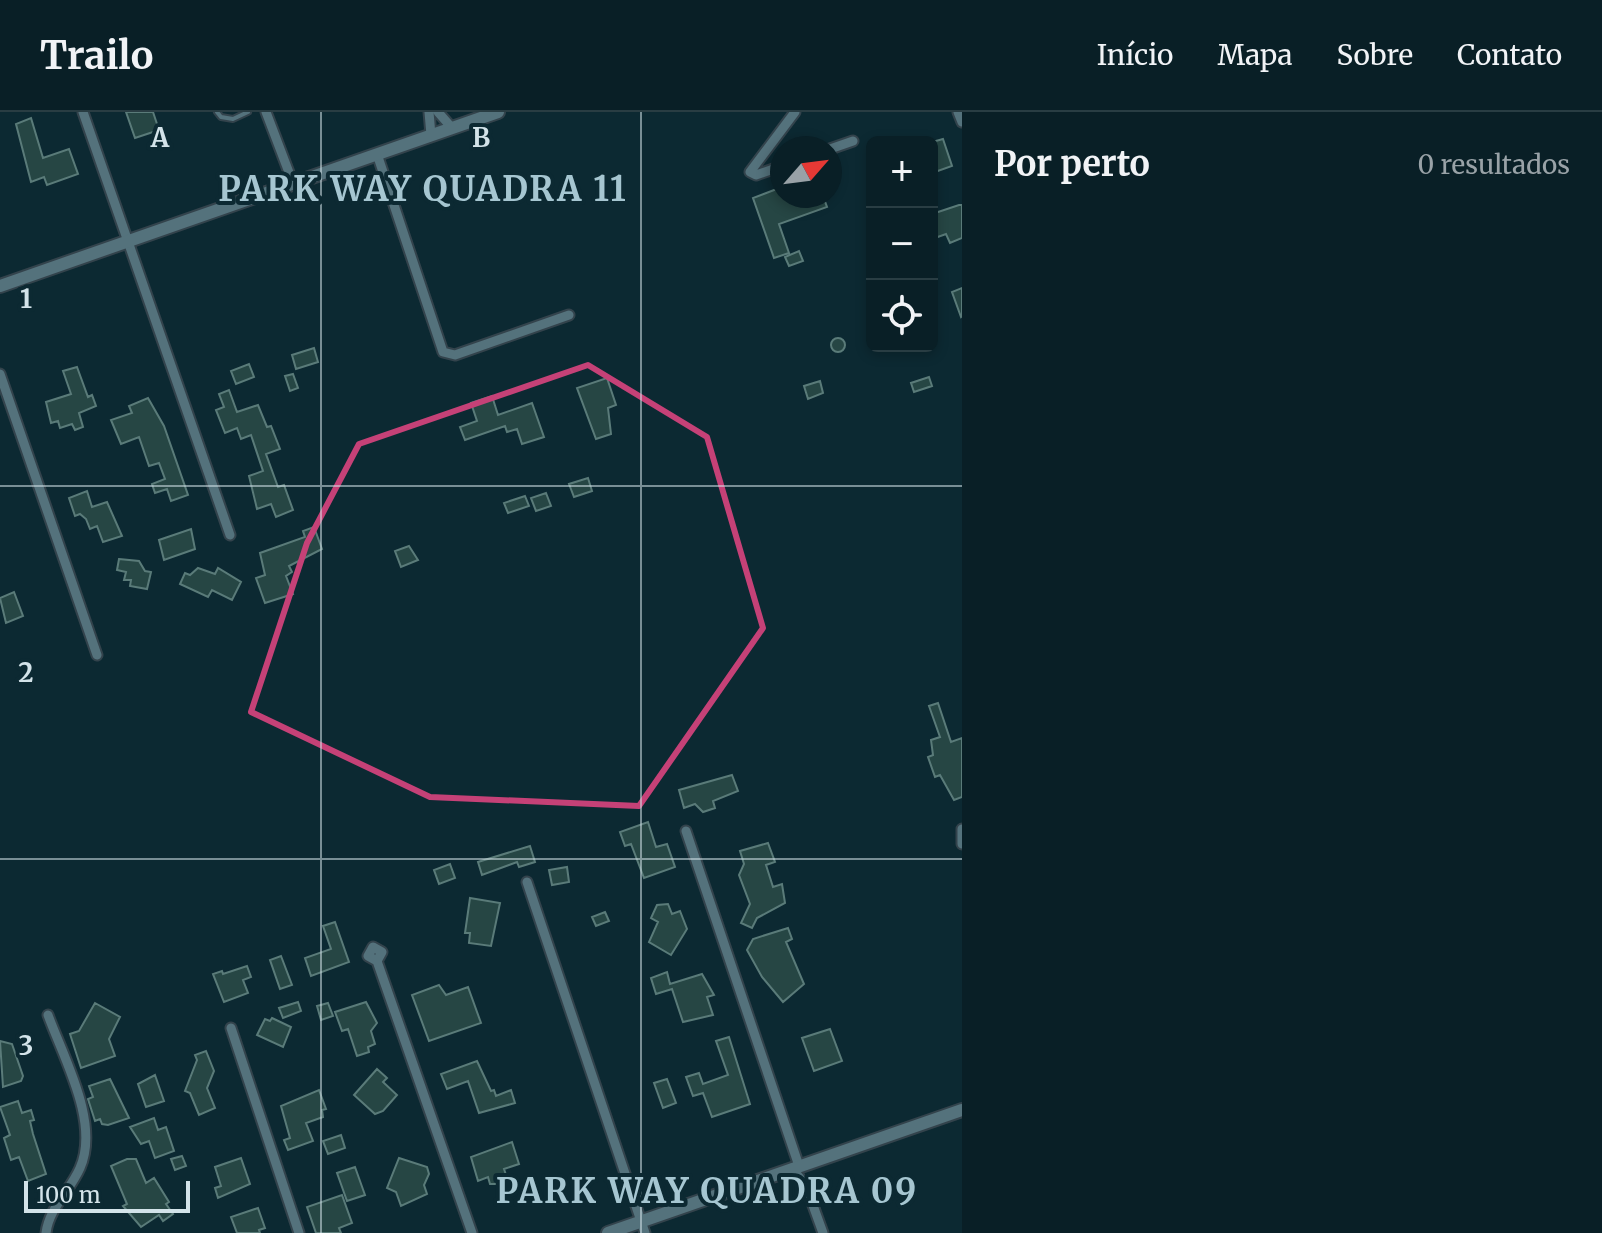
<!DOCTYPE html>
<html lang="pt">
<head>
<meta charset="utf-8">
<style>
  body { margin:0; font-family:Merriweather,serif; background:#12272e; color:#f1f3f6 }
  .controls { position:absolute; right:24px; top:24px; display:grid; overflow:hidden; border-radius:12px; box-shadow:0 4px 12px #0003 }
  .controls button { width:72px; height:72px; display:grid; place-items:center; padding:0; border:0; border-bottom:2px solid #293d43; background:#091f26; color:#f1f3f6; font:40px sans-serif }
  .compass { position:absolute; left:770px; top:24px; width:72px; height:72px; border-radius:50%; background:#091f26; box-shadow:0 4px 12px #0003; rotate:62deg }
  .scale { position:absolute; left:24px; bottom:20px; width:166px; box-sizing:border-box; padding-left:8px; border:4px solid #d3e3e9; border-top:0; font-size:22px; line-height:28px; white-space:nowrap; color:#d3e3e9; -webkit-text-stroke:6px #0c2932; paint-order:stroke }
  .list { margin:0; padding:0; list-style:none }
  h2 { display:flex; justify-content:space-between; align-items:center; height:104px; margin:0; padding:0 32px; font-size:34px }
  h2 small { font-size:26px; font-weight:400; color:#99a2a7 }
  .icon { flex:none; width:44px; height:44px; fill:none; stroke:currentColor; stroke-width:2; stroke-linecap:round; stroke-linejoin:round }
  .map { position:relative; flex:none; width:962px; height:1121px; overflow:hidden }
  header { display:flex; align-items:center; gap:48px; box-sizing:border-box; height:112px; padding:0 40px; background:#091f26; border-bottom:2px solid #293d43 }
  header strong { font-size:38px }
  nav { display:flex; gap:44px; margin-inline-start:auto; font-size:28px }
  main { display:flex }
  aside { flex:1; background:#091f26 }
  .map>svg:first-child { display:block }
</style>
</head>
<body>
<header>
<strong>Trailo</strong>
<nav><a>Início</a><a>Mapa</a><a>Sobre</a><a>Contato</a></nav>
</header>
<main>
<div class="map">
<svg width="962" height="1121" viewBox="0 0 962 1121">
  <rect width="100%" height="100%" fill="#0c2932"/>
  <path fill="#264644" stroke="#5a7b79" stroke-width="2" d="M126 0H153L159 18 135 26Z
    M31 6 43 46 69 37 78 62 47 73 44 65 31 70 16 12Z
    M943 27 952 54 932 61V30Z
    M782 75V84H823L827 95 779 112 789 141 774 146 753 86Z
    M959 93H962V126L950 131 946 122 932 127V102Z
    M799 139 803 149 789 154 785 145Z
    M962 176V204L961 205 952 180Z
    M831 233a7 7 0 1 1 14 0a7 7 0 1 1-14 0Z
    M314 236 318 250 296 257 292 243Z
    M249 252 254 265 236 272 231 259Z
    M77 255 88 285 92 283 96 294 79 301 83 315 75 318 72 312 60 316 58 309 51 311 46 290 71 282 63 259Z
    M293 262 298 276 290 279 285 264Z
    M929 265 932 274 914 280 911 271Z
    M607 266 616 293 608 296 611 322 596 327 577 276Z
    M820 269 823 281 808 287 804 274Z
    M229 278 237 300 258 293 267 315 271 314 280 337 266 342 278 375 284 373 293 398 276 405 271 392 257 397 249 364 263 359 251 323 241 327 237 316 225 321 216 298 224 295 219 282Z
    M492 284 498 303 532 291 544 325 522 332 517 317 507 320 505 314 465 328 460 315 477 309 471 291Z
    M148 286 164 314 188 383 171 389 167 377 155 381 152 372 165 367 159 351 149 354 139 325 121 332 111 308 132 301 129 294Z
    M588 366 592 379 574 385 569 372Z
    M87 379 92 395 107 390 122 424 103 430 97 414 90 417 86 407 80 402 75 404 69 386Z
    M546 381 551 394 536 399 531 386Z
    M525 384 529 394 508 401 504 391Z
    M314 415 322 437 289 454 292 460 286 464 293 482 265 491 256 466 265 463 260 441 305 425 303 419Z
    M191 417 195 437 164 448 159 428Z
    M409 434 418 448 401 455 395 439Z
    M119 447 139 449 145 459 151 460 147 477 130 474 131 468H124L126 460 117 458Z
    M198 456 215 462 218 456 241 470 232 488 212 478 208 485 180 472 185 461 190 463Z
    M14 480 23 504 6 511 0 486Z
    M938 591 951 630 962 626V685L954 688 940 663 935 665 928 645 933 643 931 628 940 625 929 594Z
    M732 663 738 679 713 689 715 696 703 700 695 692 684 696 679 678Z
    M648 710 656 735 667 732 675 755 644 766 631 732 625 734 620 720Z
    M768 731 775 750 766 753 773 775 782 772 785 791 757 806 752 816 741 811 750 792 739 763 744 752 740 739Z
    M530 734 535 750 519 755 517 750 482 763 478 750Z
    M450 752 455 766 439 772 434 758Z
    M567 755 569 770 552 773 549 758Z
    M470 786 500 791 491 834 469 831 470 821H465Z
    M668 792 672 802 680 799 687 817 671 843 649 830 658 810 651 806 657 793Z
    M605 800 609 809 596 814 592 805Z
    M335 810 349 850 311 864 305 846 331 837 323 814Z
    M788 816 792 827 786 830 804 872 783 890 762 865 747 838 753 827Z
    M281 844 292 873 280 877 270 848Z
    M247 854 251 865 243 868 248 881 224 890 213 862 222 859 223 862Z
    M667 860 670 872 702 862 714 883 707 885 713 903 683 910 672 877 656 882 651 866Z
    M439 873 446 883 468 875 481 911 429 929 412 883Z
    M298 890 301 899 283 906 279 896Z
    M366 890 377 911 371 919 375 932 368 935 369 940 357 944 348 917 342 919 335 900Z
    M95 891 120 905 109 927 115 944 81 956 70 922 79 919Z
    M328 891 333 904 321 908 317 894Z
    M272 906 291 915 283 935 257 923 265 907 270 909Z
    M830 917 842 949 814 959 802 926Z
    M729 925 750 992 712 1005 703 981 693 984 686 965 699 961 703 972 728 963 716 929Z
    M0 929 12 932 23 964 21 969 3 975Z
    M206 939 214 959 207 976 215 996 199 1003 190 981 185 979 197 948 195 943Z
    M477 949 491 979 494 978 496 984 511 978 515 991 479 1001 468 969 447 977 441 962Z
    M377 957 387 966 383 970 397 983 383 999 375 1002 354 983Z
    M155 963 164 989 146 995 138 972Z
    M110 967 129 1006 108 1013 102 1012 100 1007 95 1009 88 987 93 985 89 974Z
    M667 967 676 991 663 996 654 971Z
    M319 978 326 997 322 998 323 1005 306 1011 313 1029 288 1038 284 1028 290 1026 281 994Z
    M18 989 22 1001 31 998 34 1008 30 1009 33 1022 46 1062 28 1069 19 1045 11 1048 4 1026 10 1023 0 995Z
    M154 1006 158 1018 166 1015 174 1039 155 1046 149 1029 141 1032 130 1015Z
    M341 1023 345 1036 328 1042 323 1029Z
    M512 1030 519 1052 504 1057 508 1069 497 1072H490L488 1065 478 1069 471 1045Z
    M182 1044 186 1054 175 1058 171 1047Z
    M241 1046 250 1072 218 1086 215 1076 221 1074 215 1055Z
    M399 1046 427 1055 429 1062 424 1073 427 1082 401 1094 396 1080 387 1076Z
    M127 1047H136L146 1071 154 1066 169 1090 166 1092 173 1102 163 1109 159 1103 141 1115 123 1094 127 1092 111 1054Z
    M355 1055 365 1083 347 1089 337 1061Z
    M342 1083 352 1111 339 1116 341 1121H316L307 1095Z
    M258 1096 265 1116 259 1118 260 1121H237L231 1105Z"/>
  <g fill="none" stroke-linecap="round" stroke-linejoin="round">
    <defs>
      <path id="lane" d="M217 0 221 5 233 7 248 0"/>
      <path id="street" d="M83 0 230 423
        M266 0 293 71
        M429 0 431 23
        M438 0 452 16
        M958 0 962 10
        M830 37 853 29
        M377 42 443 240 455 243 569 203
        M782 54 756 63 750 60 795 0
        M0 262 97 543
        M962 717V732
        M686 719 799 1054
        M527 770 645 1121
        M377 849 382 840 373 835 368 844 377 849 472 1121
        M231 916 299 1121
        M792 1056 806 1074 823 1121
        M46 1121C49 1096 70 1079 80 1056 100 1011 64 947 48 903"/>
      <path id="secondary" d="M0 174 498 0
        M608 1121 962 998"/>
    </defs>
    <use href="#lane" stroke="#33434c" stroke-width="8"/>
    <use href="#street" stroke="#33434c" stroke-width="13"/>
    <use href="#secondary" stroke="#33434c" stroke-width="16"/>
    <use href="#lane" stroke="#54727c" stroke-width="4"/>
    <use href="#street" stroke="#54727c" stroke-width="9"/>
    <use href="#secondary" stroke="#54727c" stroke-width="12"/>
  </g>
  <path fill="none" stroke="#c54177" stroke-width="6" stroke-linejoin="round" d="M588 253 707 325 763 516 639 694 430 685 251 600 307 431 359 332Z"/>
  <path fill="none" stroke="#d3e3e9" stroke-width="2" stroke-opacity="0.55" d="M321 0V1121M641 0V1121M0 374H962M0 747H962"/>
  <g text-anchor="middle" stroke-width="8" stroke-linejoin="round" paint-order="stroke">
    <g font-size="34" font-weight="bold" letter-spacing="2" fill="#a6c6d1" stroke="#0c2932">
      <text x="423" y="89">PARK WAY QUADRA 11</text>
      <text x="707" y="1091">PARK WAY QUADRA 09</text>
    </g>
  </g>
  <g font-size="26" text-anchor="middle" font-weight="bold" fill="#d3e3e9" stroke="#0c2932" stroke-width="8" stroke-linejoin="round" paint-order="stroke">
    <text x="160" y="35">A</text>
    <text x="481" y="35">B</text>
    <text x="26" y="196">1</text>
    <text x="26" y="570">2</text>
    <text x="26" y="943">3</text>
  </g>
</svg>
<div class="controls">
<button>+</button>
<button>−</button>
<button><svg class="icon" aria-label="locate" viewBox="0 0 24 24"><circle cx="12" cy="12" r="6"/><path d="M12 2v4M12 18v4M2 12h4M18 12h4"/></svg></button>
</div>
<svg class="compass" viewBox="-18 -18 36 36"><path d="M0-13l5 13h-10z" fill="#e53935"/><path d="M0 13l5-13h-10z" fill="#99a2a7"/></svg>
<div class="scale">100 m</div>
</div>
<aside>
<h2>Por perto<small>0 resultados</small></h2>
<ul class="list">
</ul>
</aside>
</main>
</body>
</html>
